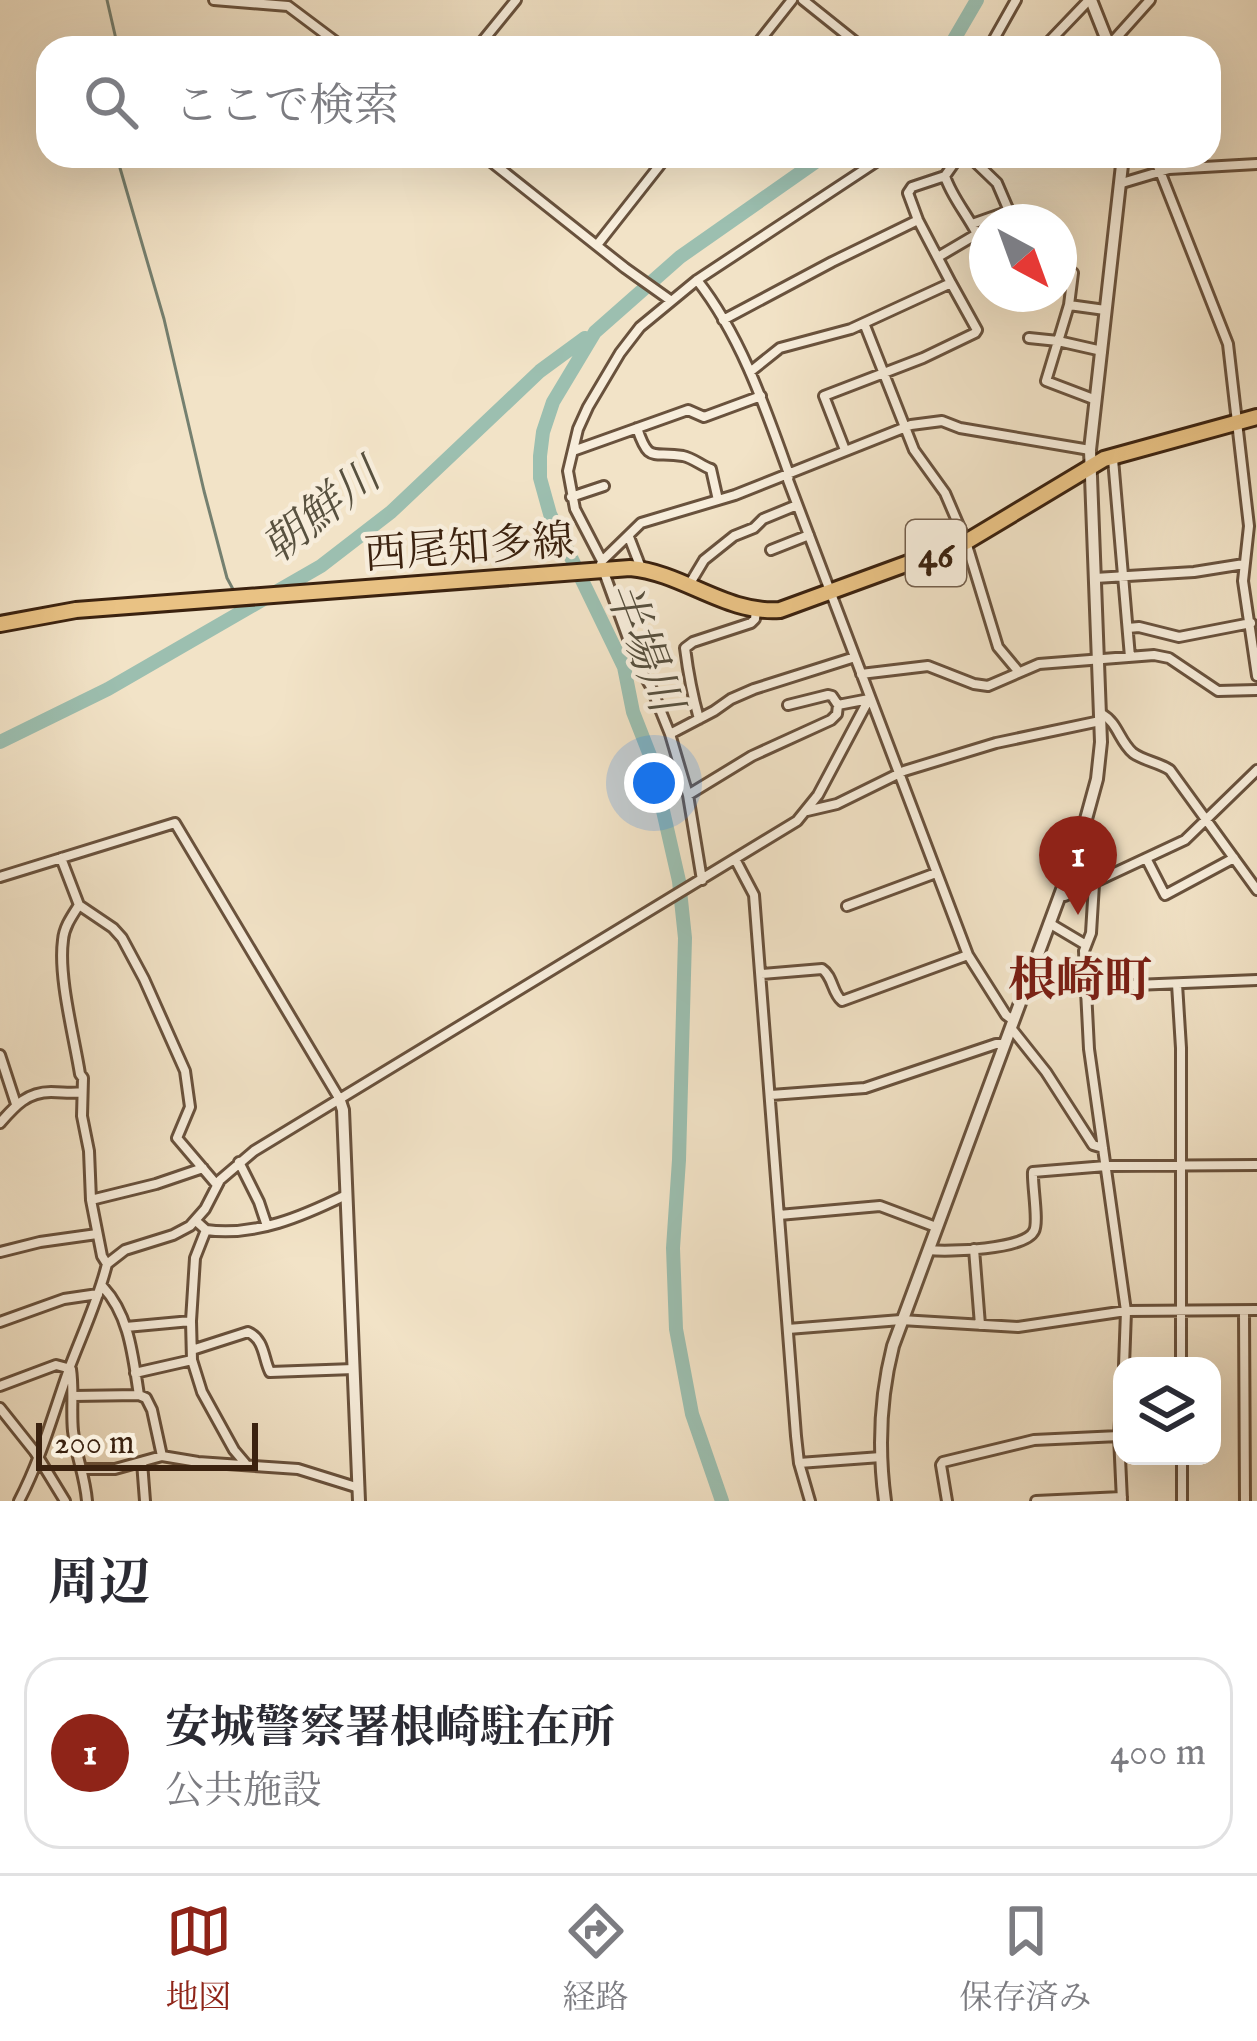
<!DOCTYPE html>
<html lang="ja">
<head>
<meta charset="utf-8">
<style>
  body { margin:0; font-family:"IM FELL English","Noto Serif JP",serif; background:#f2f2f3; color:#2b2b33 }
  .controls { position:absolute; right:36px; bottom:36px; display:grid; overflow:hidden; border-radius:24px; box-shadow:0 12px 48px #0002 }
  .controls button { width:108px; height:108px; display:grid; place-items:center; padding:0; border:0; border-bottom:3px solid #e1e1e2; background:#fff; color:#2b2b33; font:60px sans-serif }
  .compass { position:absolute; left:969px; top:204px; width:108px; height:108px; border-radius:50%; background:#fff; box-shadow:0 12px 48px #0002; rotate:139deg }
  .scale { position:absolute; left:36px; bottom:30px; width:222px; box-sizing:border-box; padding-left:12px; border:6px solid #3b220f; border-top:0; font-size:33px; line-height:42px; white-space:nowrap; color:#3b220f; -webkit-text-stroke:9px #f7eddb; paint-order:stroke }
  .you { position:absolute; left:654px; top:783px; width:42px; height:42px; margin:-30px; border:9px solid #fff; border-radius:50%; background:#1a73e8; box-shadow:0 0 0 18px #1a73e833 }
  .badge { display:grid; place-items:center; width:78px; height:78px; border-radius:50%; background:#8f2418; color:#fff; font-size:39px; font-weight:700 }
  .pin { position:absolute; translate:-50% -99px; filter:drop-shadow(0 3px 6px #0008) }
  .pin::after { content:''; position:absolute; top:63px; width:42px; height:36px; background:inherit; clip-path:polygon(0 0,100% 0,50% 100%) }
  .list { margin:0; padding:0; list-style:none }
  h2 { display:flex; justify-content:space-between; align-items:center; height:156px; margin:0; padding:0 48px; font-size:51px }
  h2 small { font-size:39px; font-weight:400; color:#7c7c81 }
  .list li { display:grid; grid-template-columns:78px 1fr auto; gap:36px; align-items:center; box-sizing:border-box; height:192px; margin:0 24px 24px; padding:0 24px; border:3px solid #e1e1e2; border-radius:36px }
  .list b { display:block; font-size:45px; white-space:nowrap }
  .list p { margin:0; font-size:39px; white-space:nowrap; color:#7c7c81 }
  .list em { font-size:39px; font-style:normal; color:#7c7c81 }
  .icon { flex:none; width:66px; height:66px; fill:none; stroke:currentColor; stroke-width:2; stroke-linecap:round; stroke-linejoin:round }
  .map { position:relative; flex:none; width:1257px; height:1501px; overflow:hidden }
  .search { position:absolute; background:#fff; box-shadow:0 12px 48px #0002; left:36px; right:36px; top:36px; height:132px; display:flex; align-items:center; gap:30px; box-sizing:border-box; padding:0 42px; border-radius:36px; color:#7c7c81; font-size:45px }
  .sheet { height:372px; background:#fff }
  nav { display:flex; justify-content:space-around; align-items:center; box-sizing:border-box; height:168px; border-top:3px solid #e1e1e2; background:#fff; font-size:33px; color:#7c7c81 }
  nav a { display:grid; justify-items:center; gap:6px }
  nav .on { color:#8f2418 }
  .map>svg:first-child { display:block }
</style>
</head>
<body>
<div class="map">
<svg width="1257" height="1501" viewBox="0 0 1257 1501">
  <rect width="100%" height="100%" fill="#f2e3c7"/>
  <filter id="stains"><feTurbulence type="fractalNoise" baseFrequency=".00167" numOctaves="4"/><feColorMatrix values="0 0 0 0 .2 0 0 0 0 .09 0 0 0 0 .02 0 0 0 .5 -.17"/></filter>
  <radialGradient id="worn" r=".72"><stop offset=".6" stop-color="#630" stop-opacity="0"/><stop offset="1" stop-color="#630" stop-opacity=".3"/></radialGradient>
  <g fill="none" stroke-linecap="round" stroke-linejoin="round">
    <path stroke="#758070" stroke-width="3" d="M107 0 118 48
      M279 0H285
      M121 156 120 168 164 319 204 491 227 578 235 593
      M239 602 243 612"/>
    <path stroke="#9cbfb0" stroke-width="14" d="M949 48 977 0
      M0 742 108 689 321 566 391 512 540 371 585 338
      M722 1501 692 1414 676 1329 673 1248 679 1160 685 938 679 881 651 758 633 712 624 667 550 514 540 478V456L543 432 553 402 595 332 680 257 824 156"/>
    <defs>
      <path id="minor" d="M214 0 288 6 344 48
        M803 0 863 48
        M477 48 516 0
        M754 48 792 0
        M989 48 1016 0
        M1043 48 1089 0
        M1107 48 1150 0
        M484 156 625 268 670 300
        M969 156 997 183 1009 211 972 224
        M1154 156 1228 344 1249 526 1243 581 1257 676
        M1122 183 1169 169 1257 164
        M597 245 667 156
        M938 257 977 234C967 214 951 196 945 176
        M1073 273 1069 305 1046 381 1096 400
        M697 280C741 336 765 407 789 474L788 480 968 955 1006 1015 1013 1020
        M1069 305 1105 310
        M723 320 832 262 918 220
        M864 323 914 450 945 493 966 542 998 647 1018 671
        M1029 338 1058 341 1102 351
        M750 372 780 348 851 329 951 283 918 220 908 193 912 187 945 176 959 156
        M637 428C649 464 652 451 683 456 693 458 702 466 711 469L718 500
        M845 450 824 396 923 358 975 333 977 330 951 283
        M573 451 688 410 704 417 761 396
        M1113 459 1130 657
        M571 497 604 486
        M629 537 641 568
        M771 550 809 535
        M602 561 641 523 735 495 911 425 942 421 960 428 1090 450
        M1095 578 1194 572 1244 564
        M689 585 704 560 734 536 754 528 763 519 797 505
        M1128 628 1139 627 1179 637 1251 623
        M861 674 928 666 974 684 988 686 1039 664 1154 655 1169 658 1218 691 1257 690
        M788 705 828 695 832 696 838 705
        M1102 714C1118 723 1119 741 1133 753 1144 761 1158 762 1170 770L1257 890
        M699 719C692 694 688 672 685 648L693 642 751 623 755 619 756 611
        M670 734 714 711 731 699 754 689 855 657
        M688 795 752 756 831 720 837 714 838 705 869 699
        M807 811 837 804 904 771 996 743 1100 721
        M61 858 79 905 113 928 122 938 144 979 185 1071 190 1107 177 1138 217 1185
        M735 859 754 895 796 1436 799 1463 810 1501
        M1147 860 1165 895 1234 858
        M0 877 175 823 339 1098
        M702 880 688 795 670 734 651 687 637 663 601 564 602 561 575 509 568 471 578 429 588 407 620 353 640 327 697 280 885 156
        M1094 884 1091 933 1084 951 1089 1049 1126 1311 1124 1366
        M1059 896H1065L1185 840 1257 770
        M847 906 936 873
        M1049 923 1086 945
        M761 974 822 969C833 976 832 993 842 1001L968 955
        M1177 984 1181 1048V1366
        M1086 987 1257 980
        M1011 1028 1046 1072 1093 1145 1103 1148
        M0 1055 16 1104
        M771 1095 865 1088 996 1044H1004
        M0 1123C15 1106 27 1092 51 1092 63 1092 71 1094 82 1092
        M239 1162 259 1202 267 1226
        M91 1200 156 1184 203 1168
        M779 1215 880 1206 936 1227
        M196 1221 206 1230 195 1258 191 1321 192 1360 202 1392 234 1450 245 1463
        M206 1230C255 1237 303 1216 346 1195
        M974 1249 980 1325
        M929 1250C948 1252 1025 1250 1034 1231 1039 1222 1032 1184 1033 1172L1106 1166 1257 1165
        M0 1252 40 1242 97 1234
        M107 1264 125 1250 173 1235 190 1226 205 1209 220 1180 254 1151 797 821 818 795 869 699
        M103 1287C130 1316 133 1358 139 1395L146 1398 152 1410 162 1456
        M1244 1311 1245 1501
        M0 1322 64 1299 98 1294
        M126 1327 191 1321
        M788 1329 901 1320 1018 1327 1126 1311 1257 1310
        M192 1350 248 1332C265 1340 263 1358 270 1372L354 1369
        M135 1373 192 1360
        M0 1386 56 1365 71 1369C74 1389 71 1411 73 1431 76 1456 85 1476 87 1501
        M1122 1391 1119 1436 1122 1501
        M73 1396 139 1395
        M0 1408 35 1452 65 1501
        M1182 1456V1501
        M142 1462 145 1501
        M799 1463 881 1457
        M82 1469H115L162 1456 198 1462 298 1469 359 1488
        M19 1501C41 1459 53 1414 69 1369 82 1334 98 1301 107 1264L102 1256 91 1200 89 1151 82 1116 83 1078 80 1074C74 1036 58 977 63 940 64 927 72 916 79 905
        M947 1501 941 1465 943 1462 1034 1440 1119 1436
        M1036 1501 1122 1497"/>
      <path id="tertiary" d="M1091 0 1110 48
        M339 1098 343 1110 359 1501
        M885 1501C878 1449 880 1397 893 1346L1080 841 1097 779 1101 742 1090 450 1123 156"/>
      <path id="primary" d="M0 624 76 610 630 568C684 573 725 614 780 610L966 542 1104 459 1257 417"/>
    </defs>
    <use href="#minor" stroke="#69523d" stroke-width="14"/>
    <use href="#tertiary" stroke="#69523d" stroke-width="16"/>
    <use href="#primary" stroke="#3b220f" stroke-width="20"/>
    <use href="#minor" stroke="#f7eddb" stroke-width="8"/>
    <use href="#tertiary" stroke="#f7eddb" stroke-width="10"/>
    <use href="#primary" stroke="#e9c284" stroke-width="14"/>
  </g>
  <g text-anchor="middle" stroke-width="9" stroke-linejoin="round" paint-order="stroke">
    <rect fill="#f7eddb" stroke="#735f4c" stroke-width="3" x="906" y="520" width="60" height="66" rx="9"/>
    <g font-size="39" font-weight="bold" fill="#3b220f">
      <text x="936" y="567">46</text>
    </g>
    <g font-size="42" fill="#3b220f" stroke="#f7eddb">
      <text transform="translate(469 546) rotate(-4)" y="15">西尾知多線</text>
    </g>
    <g font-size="45" font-style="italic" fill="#58513f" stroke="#f7eddb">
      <text transform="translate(320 510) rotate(-38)" y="16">朝鮮川</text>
      <text transform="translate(645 646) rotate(69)" y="16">半場川</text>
    </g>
    <g font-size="48" font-weight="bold" fill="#7a1f14" stroke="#f7eddb">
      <text x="1080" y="996">根崎町</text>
    </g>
  </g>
  <rect width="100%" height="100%" filter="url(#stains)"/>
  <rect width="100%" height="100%" fill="url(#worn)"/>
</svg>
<div class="controls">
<button><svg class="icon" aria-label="layers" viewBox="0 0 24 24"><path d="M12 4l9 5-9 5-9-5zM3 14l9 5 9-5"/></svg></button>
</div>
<svg class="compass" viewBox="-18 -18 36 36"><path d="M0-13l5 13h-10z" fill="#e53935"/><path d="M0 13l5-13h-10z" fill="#7c7c81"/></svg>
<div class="scale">200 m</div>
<div class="you"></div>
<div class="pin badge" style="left:1078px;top:915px">1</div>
<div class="search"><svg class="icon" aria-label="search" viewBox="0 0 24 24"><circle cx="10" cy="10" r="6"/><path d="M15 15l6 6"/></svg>ここで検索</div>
</div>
<section class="sheet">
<h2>周辺<small></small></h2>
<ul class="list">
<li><span class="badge">1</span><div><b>安城警察署根崎駐在所</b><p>公共施設</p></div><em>400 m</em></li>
</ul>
</section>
<nav>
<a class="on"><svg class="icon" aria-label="map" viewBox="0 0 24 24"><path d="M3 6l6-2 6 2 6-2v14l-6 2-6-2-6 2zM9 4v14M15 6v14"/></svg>地図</a>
<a><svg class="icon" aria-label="directions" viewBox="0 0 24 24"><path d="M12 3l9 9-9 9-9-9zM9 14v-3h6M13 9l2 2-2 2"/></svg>経路</a>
<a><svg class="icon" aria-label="saved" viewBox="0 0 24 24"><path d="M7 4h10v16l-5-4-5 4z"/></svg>保存済み</a>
</nav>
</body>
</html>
